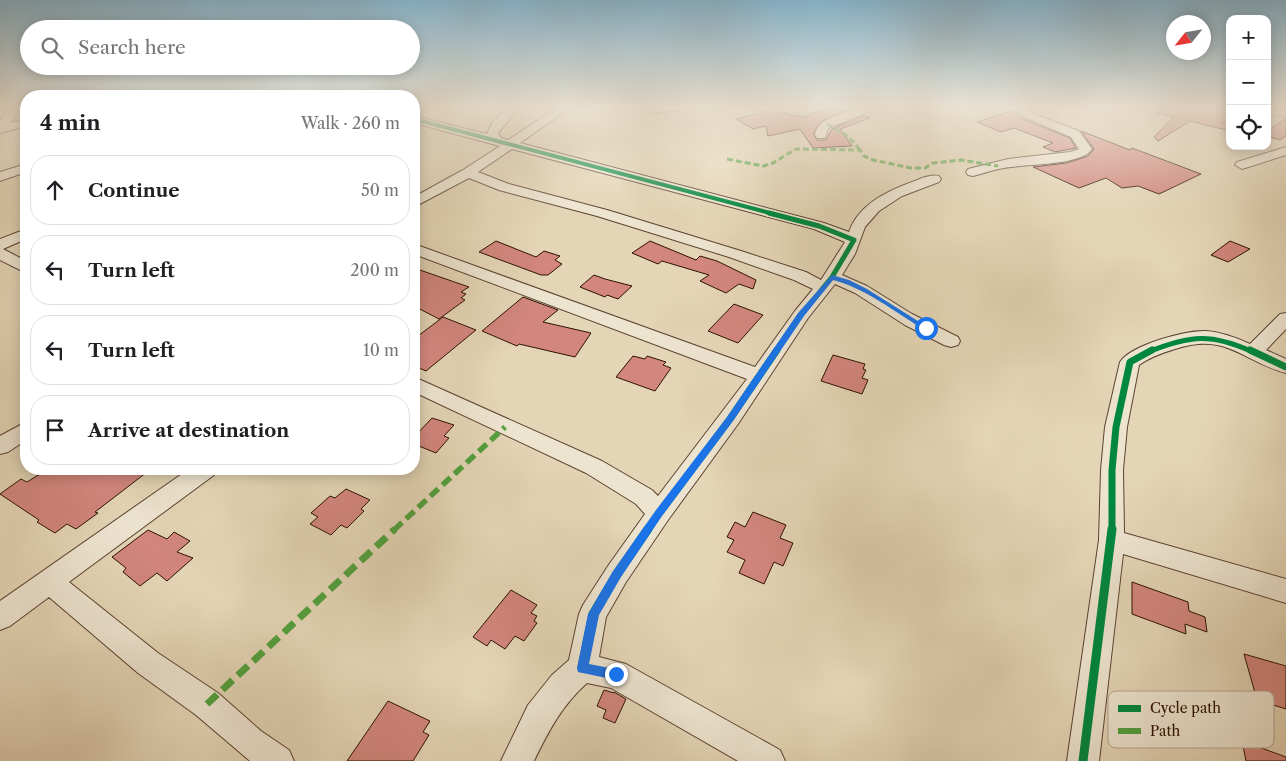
<!DOCTYPE html>
<html lang="en">
<head>
<meta charset="utf-8">
<style>
  body { margin:0; font-family:"Libre Caslon Text",serif; background:#f2f2f2; color:#202124 }
  .controls { position:absolute; right:15px; top:15px; display:grid; overflow:hidden; border-radius:10px; box-shadow:0 2px 12px #0003 }
  .controls button { width:45px; height:45px; display:grid; place-items:center; padding:0; border:0; border-bottom:1px solid #e0e0e0; background:#fff; color:#202124; font:25px sans-serif }
  .compass { position:absolute; left:1166px; top:15px; width:45px; height:45px; border-radius:50%; background:#fff; box-shadow:0 2px 12px #0003; rotate:239deg }
  .stop { position:absolute; width:15px; height:15px; margin:-11px; border:4px solid #1a73e8; border-radius:50%; background:#fff }
  .stop.end { background:#1a73e8; border-color:#fff; box-shadow:0 1px 5px #0008 }
  .list { margin:0; padding:0; list-style:none }
  h2 { display:flex; justify-content:space-between; align-items:center; height:65px; margin:0; padding:0 20px; font-size:21px }
  h2 small { font-size:16px; font-weight:400; color:#757577 }
  .list li { display:grid; grid-template-columns:32px 1fr auto; gap:15px; align-items:center; box-sizing:border-box; height:70px; margin:0 10px 10px; padding:0 10px; border:1px solid #e0e0e0; border-radius:20px }
  .list b { display:block; font-size:19px; white-space:nowrap }
  .list em { font-size:16px; font-style:normal; color:#757577 }
  .icon { flex:none; width:28px; height:28px; fill:none; stroke:currentColor; stroke-width:2; stroke-linecap:round; stroke-linejoin:round }
  .map { position:relative; flex:none; width:1286px; height:761px; overflow:hidden }
  .search { position:absolute; background:#fff; box-shadow:0 2px 12px #0003; left:20px; top:20px; width:400px; height:55px; display:flex; align-items:center; gap:12px; box-sizing:border-box; padding:0 18px; border-radius:28px; color:#757577; font-size:19px }
  .panel { position:absolute; background:#fff; box-shadow:0 2px 12px #0003; left:20px; top:90px; width:400px; height:385px; border-radius:20px }
  .map>svg:first-child { display:block }
</style>
</head>
<body>
<div class="map">
<svg width="1286" height="761" viewBox="0 0 1286 761">
  <rect width="100%" height="100%" fill="#e4d5b6"/>
  <filter id="stains"><feTurbulence type="fractalNoise" baseFrequency=".004" numOctaves="4"/><feColorMatrix values="0 0 0 0 .2 0 0 0 0 .09 0 0 0 0 .02 0 0 0 .5 -.17"/></filter>
  <radialGradient id="worn" r=".72"><stop offset=".6" stop-color="#630" stop-opacity="0"/><stop offset="1" stop-color="#630" stop-opacity=".3"/></radialGradient>
  <path fill="#d2867e" stroke="#2d1103" d="M827 107H837L846 110 820 122 813 134 817 140H826L832 129 863 116 870 118 840 129 852 146 813 148 800 129 768 136 766 126 753 129 736 119 767 111 774 114 784 112 789 115 805 117Z
    M1156 107H1212L1217 109V107H1230V131L1190 121 1158 141 1154 137 1174 117 1156 113Z
    M1012 111 1023 119 1070 138 1076 148 1055 152 1043 147 1053 143 1014 128 1001 132 977 122Z
    M1286 119V136L1280 140 1267 136V131Z
    M1081 131 1130 150 1132 148 1201 174 1159 194 1138 186 1122 188 1106 178 1079 188 1033 167 1067 163 1088 156 1094 149Z
    M496 241 536 257 544 251 560 256 555 260 562 264 548 275H541L479 252Z
    M650 241 696 260 700 256 717 261 756 280 753 289 739 284 726 293 700 281 709 275 662 261 658 264 632 253Z
    M1230 241 1250 249 1228 262 1211 255Z
    M414 268 469 287 461 292 466 294 461 298 465 300 439 319 414 306Z
    M594 275 605 279 632 286 618 299 607 295 605 297 580 287Z
    M523 297 558 310 543 322 591 333 575 357 519 344 517 346 482 331Z
    M734 304 763 315 738 343 708 331Z
    M443 317 476 330 426 371 414 366V339Z
    M833 355 865 364 863 369 866 370 862 378 868 380 862 394 821 381Z
    M633 356 645 359 647 356 666 362 663 365 671 368 655 391 616 377Z
    M432 418 454 425 444 436 449 438 436 453 414 444V437Z
    M48 469H151L95 512 98 513 76 529 67 524 55 533 37 522 39 520 0 494 21 479 27 482Z
    M346 489 370 500 361 509 364 511 347 528 341 525 331 535 310 524 318 517 311 513 330 496 335 498Z
    M753 512 786 525 780 538 793 543 783 566 774 562 764 584 739 573 745 560 727 552 734 540 727 537 735 522 745 527Z
    M148 530 167 539 174 532 190 541 177 552 193 558 167 581 157 573 140 586 123 572 126 568 112 557Z
    M1132 582 1188 602 1189 611 1205 617 1207 632 1185 624 1186 634 1132 614Z
    M511 590 537 605 531 613 537 616 534 621 537 623 524 641 515 636 505 649 491 640 487 646 473 637Z
    M1244 654 1286 666V709L1257 700Z
    M604 690 614 693V692L626 699 615 723 603 718 606 710 597 706Z
    M388 701 430 721 423 732 429 735 413 761H347Z
    M1242 741 1286 757V761H1246Z"/>
  <g fill="none" stroke-linecap="round" stroke-linejoin="round">
    <defs>
      <path id="street" d="M11 107H22L10 123 26 119V126L0 133V120Z
        M508 107H520L498 133 501 138 508 140 558 107H571L520 143 824 223 849 232C858 205 887 191 912 182 920 179 930 174 939 176L941 179 939 182 902 196 879 211 865 227 855 254 842 275 867 286 912 314 958 337 960 341 958 345 951 347 944 345 905 325 855 293 835 284 808 318 738 424 668 520 626 582 606 617 599 657 626 664 780 750 785 761H738L611 688 587 683C562 705 548 732 534 761H501L528 705 552 675 569 660 579 614 583 605 608 566 645 514 636 504 586 473 414 392V377L602 461 652 490 658 496 747 379 414 254V244L755 367 795 311 813 289 794 280 729 257 597 216 499 190 469 178 414 207V197L463 170 500 146 414 123V116L487 134 492 123ZM512 149 814 229 845 242 821 280 806 272 741 251 607 210 509 184 478 172Z
        M656 107H684L679 110 650 113 648 111 650 109Z
        M863 107H880L831 127 828 129 825 138H817L815 135C818 116 848 113 863 107Z
        M1019 107H1031L1029 110 1032 113 1079 131 1092 149C1082 165 1030 164 1011 167 998 168 985 173 973 176L968 175 966 172 968 169 1008 159 1070 152 1079 149 1071 137 1024 117 1017 111Z
        M1267 107 1286 110V117L1267 113Z
        M1286 147V155L1242 169 1235 165 1237 162Z
        M26 164V172L0 181V172Z
        M26 229V239L3 249 26 261V273L0 260V239Z
        M1286 313V329L1266 350 1286 359V373C1241 361 1228 332 1175 349 1162 353 1150 357 1139 365L1127 427 1123 470 1124 533 1286 579V603L1123 554 1099 761H1067L1099 540 1101 470 1105 427 1120 362C1131 345 1186 330 1206 331 1221 332 1237 338 1250 344L1280 314Z
        M26 422V440L8 452 0 454V436Z
        M189 469H217L214 475 69 582 158 653 218 693 261 731 289 750 294 761H250L196 715 138 673 49 597 10 626 0 630V601Z"/>
    </defs>
    <use href="#street" stroke="#5b4230" stroke-width="2"/>
    <use href="#street" fill="#ede4d0" fill-rule="evenodd"/>
    <path stroke="#52a03d" stroke-width="3" stroke-dasharray="6 3" stroke-linecap="butt" d="M827 124 849 137 860 150
      M727 159 763 166 773 163 796 149 860 150 864 156 873 160 911 168H925L933 163 961 160 998 166"/>
    <path stroke="#52a03d" stroke-width="5.5" stroke-dasharray="11 5.5" stroke-linecap="butt" d="M394 530 505 427"/>
    <path stroke="#52a03d" stroke-width="7" stroke-dasharray="14 7" stroke-linecap="butt" d="M207 704 395 529"/>
    <defs>
      <path id="cycleway-far3" d="M414 119 774 214"/>
      <path id="cycleway-far2" d="M769 213 819 226 854 240 832 277 801 315 776 352
        M1148 352C1191 335 1211 333 1253 352"/>
      <path id="cycleway-far1" d="M1250 350 1286 367
        M647 530 730 419 777 350
        M1112 530V470L1116 427 1130 362 1152 350"/>
      <path id="cycleway" d="M582 668 593 614 617 574 648 529
        M1083 761 1112 529"/>
    </defs>
    <use href="#cycleway-far3" stroke="#ede4d0" stroke-width="5.5"/>
    <use href="#cycleway-far2" stroke="#ede4d0" stroke-width="8"/>
    <use href="#cycleway-far1" stroke="#ede4d0" stroke-width="10"/>
    <use href="#cycleway" stroke="#ede4d0" stroke-width="12"/>
    <use href="#cycleway-far3" stroke="#00873e" stroke-width="4"/>
    <use href="#cycleway-far2" stroke="#00873e" stroke-width="5"/>
    <use href="#cycleway-far1" stroke="#00873e" stroke-width="7"/>
    <use href="#cycleway" stroke="#00873e" stroke-width="9"/>
  </g>
  <linearGradient id="sky" x2="0" y2="1"><stop stop-color="#87b6d0"/><stop offset="0.5" stop-color="#f3ecde"/><stop offset="1" stop-color="#f3ecde" stop-opacity="0"/></linearGradient>
  <rect width="1286" height="214" fill="url(#sky)"/>
  <path fill="#1a73e8" d="M832 275 849 280 867 289 929 328 923 329C895 312 865 288 833 280L804 316 733 421 662 516 621 577 599 615 589 664 620 670 622 674 620 678 616 680 578 672 577 668 588 614 613 571 656 510 727 417 798 313Z"/>
  <rect x="1108" y="691" width="166" height="57" rx="8" fill="#ede4d0" stroke="#b3a592" stroke-width="1"/>
  <rect x="1118" y="705" width="23" height="7" fill="#00873e"/>
  <rect x="1118" y="728" width="23" height="6" fill="#52a03d"/>
  <g font-size="14" fill="#2d1103">
    <text x="1150" y="713">Cycle path</text>
    <text x="1150" y="736">Path</text>
  </g>
  <rect width="100%" height="100%" filter="url(#stains)"/>
  <rect width="100%" height="100%" fill="url(#worn)"/>
</svg>
<div class="controls">
<button>+</button>
<button>−</button>
<button><svg class="icon" aria-label="locate" viewBox="0 0 24 24"><circle cx="12" cy="12" r="6"/><path d="M12 2v4M12 18v4M2 12h4M18 12h4"/></svg></button>
</div>
<svg class="compass" viewBox="-18 -18 36 36"><path d="M0-13l5 13h-10z" fill="#e53935"/><path d="M0 13l5-13h-10z" fill="#757577"/></svg>
<div class="stop" style="left:926px;top:328px"></div>
<div class="stop end" style="left:616px;top:674px"></div>
<div class="search"><svg class="icon" aria-label="search" viewBox="0 0 24 24"><circle cx="10" cy="10" r="6"/><path d="M15 15l6 6"/></svg>Search here</div>
<section class="panel">
<h2>4 min<small>Walk · 260 m</small></h2>
<ul class="list">
<li><svg class="icon" aria-label="ahead" viewBox="0 0 24 24"><path d="M12 20V5M6 11l6-6 6 6"/></svg><div><b>Continue</b></div><em>50 m</em></li>
<li><svg class="icon" aria-label="left" viewBox="0 0 24 24"><path d="M17 20v-9H6M10 6l-5 5 5 5"/></svg><div><b>Turn left</b></div><em>200 m</em></li>
<li><svg class="icon" aria-label="left" viewBox="0 0 24 24"><path d="M17 20v-9H6M10 6l-5 5 5 5"/></svg><div><b>Turn left</b></div><em>10 m</em></li>
<li><svg class="icon" aria-label="arrive" viewBox="0 0 24 24"><path d="M6 21V4h12l-3 4 3 4H6"/></svg><div><b>Arrive at destination</b></div></li>
</ul>
</section>
</div>
</body>
</html>
